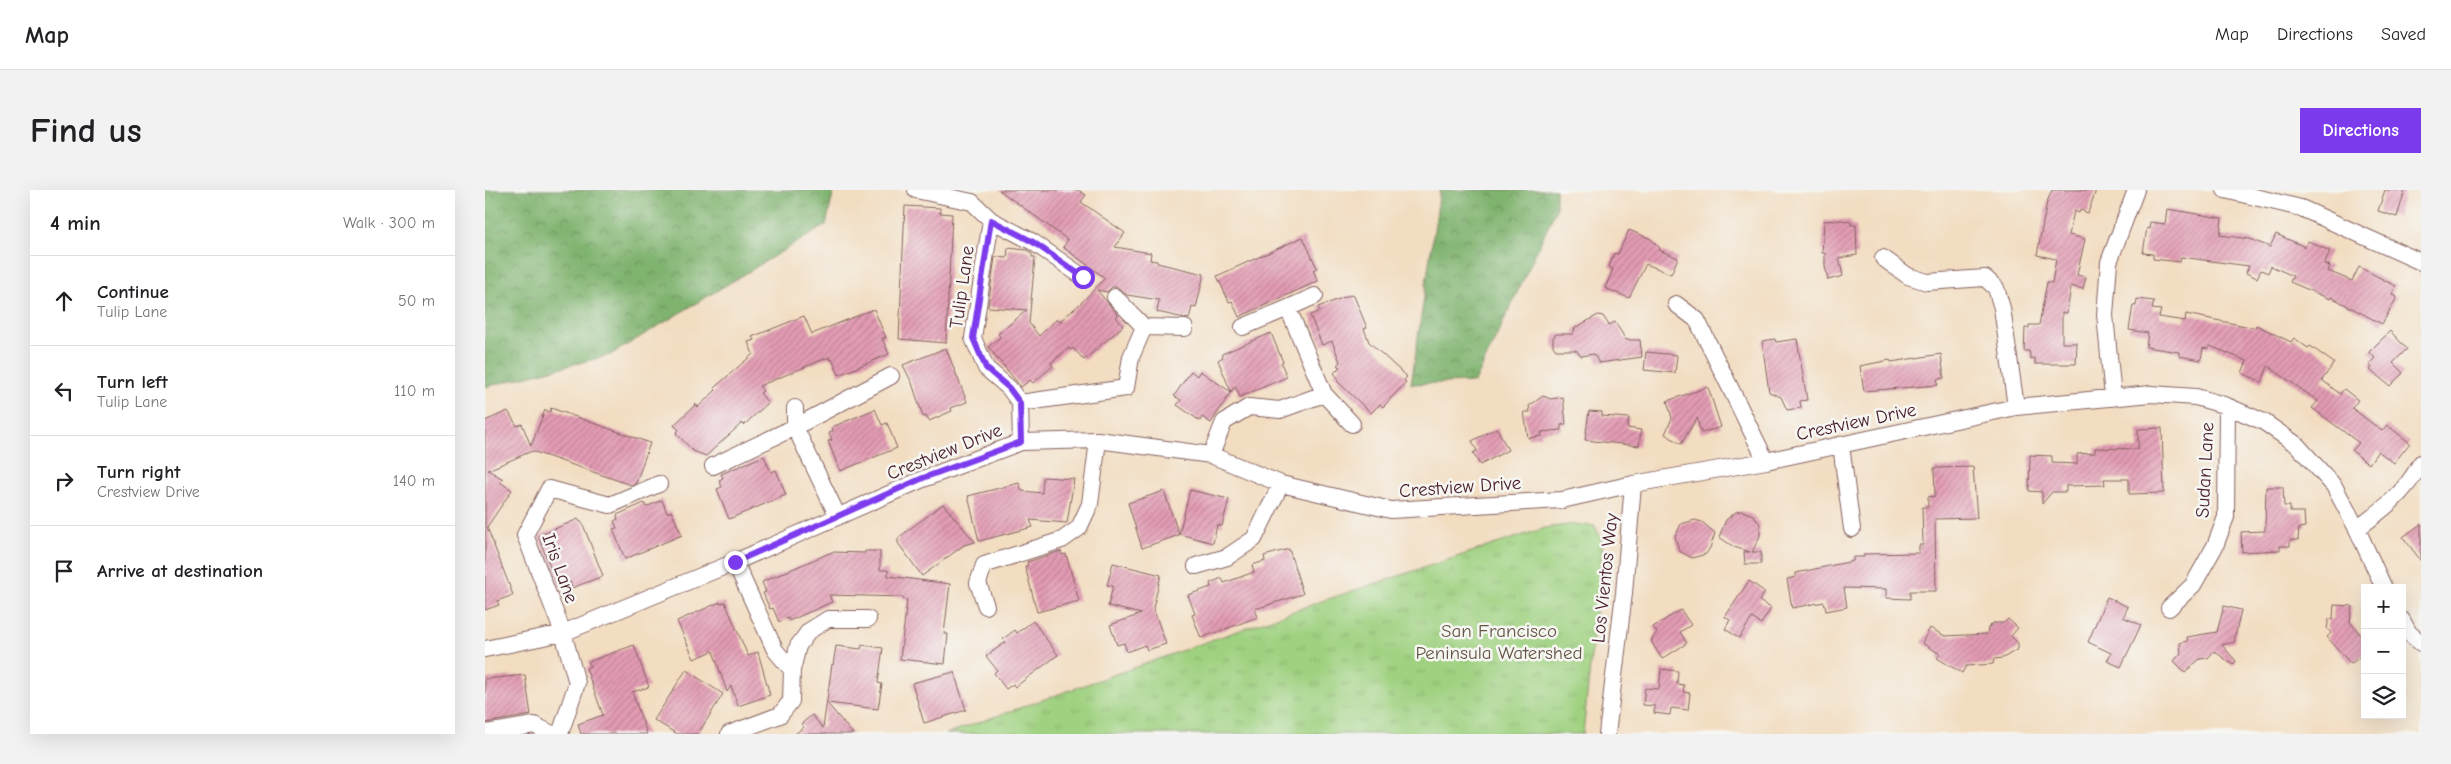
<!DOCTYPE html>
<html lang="en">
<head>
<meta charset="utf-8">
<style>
  body { margin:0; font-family:"Comic Neue",sans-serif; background:#f2f2f2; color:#202124 }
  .controls { position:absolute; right:15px; bottom:15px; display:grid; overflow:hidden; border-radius:0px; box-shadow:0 5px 20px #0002 }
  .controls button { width:45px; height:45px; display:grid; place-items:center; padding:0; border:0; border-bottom:1px solid #e0e0e0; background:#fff; color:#202124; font:25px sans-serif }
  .stop { position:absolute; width:15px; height:15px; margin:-11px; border:4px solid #7c3aed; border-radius:50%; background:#fff }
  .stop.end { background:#7c3aed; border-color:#fff; box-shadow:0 1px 5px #0008 }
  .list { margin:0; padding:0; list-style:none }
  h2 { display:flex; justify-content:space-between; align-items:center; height:65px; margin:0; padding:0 20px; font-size:21px }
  h2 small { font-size:16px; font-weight:400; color:#757577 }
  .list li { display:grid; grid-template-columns:32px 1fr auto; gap:15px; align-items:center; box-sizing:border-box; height:90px; padding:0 20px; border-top:1px solid #e0e0e0 }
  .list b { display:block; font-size:19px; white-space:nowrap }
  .list p { margin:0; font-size:16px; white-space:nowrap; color:#757577 }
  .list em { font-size:16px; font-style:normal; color:#757577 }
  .icon { flex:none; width:28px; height:28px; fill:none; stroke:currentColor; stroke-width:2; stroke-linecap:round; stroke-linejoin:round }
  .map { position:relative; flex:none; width:1936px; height:544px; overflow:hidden; border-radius:0px }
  header { display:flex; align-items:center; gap:30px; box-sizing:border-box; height:70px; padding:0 25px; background:#fff; border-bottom:1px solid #e0e0e0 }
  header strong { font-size:24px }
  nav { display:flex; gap:28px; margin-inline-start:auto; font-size:18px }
  .intro { display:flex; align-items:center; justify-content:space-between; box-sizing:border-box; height:120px; padding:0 30px }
  h1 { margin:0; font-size:35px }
  .button { padding:12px 22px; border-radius:0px; background:#7c3aed; color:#fff; font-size:18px; font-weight:700 }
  main { display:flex; gap:30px; padding:0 30px }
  aside { flex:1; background:#fff; border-radius:0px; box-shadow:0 5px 20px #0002 }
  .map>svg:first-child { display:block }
</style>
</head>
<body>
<header>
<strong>Map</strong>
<nav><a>Map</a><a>Directions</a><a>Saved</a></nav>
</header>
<div class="intro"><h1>Find us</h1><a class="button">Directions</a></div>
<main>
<aside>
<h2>4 min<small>Walk · 300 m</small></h2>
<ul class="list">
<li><svg class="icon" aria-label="ahead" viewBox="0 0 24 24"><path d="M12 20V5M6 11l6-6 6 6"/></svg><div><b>Continue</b><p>Tulip Lane</p></div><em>50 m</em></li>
<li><svg class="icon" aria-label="left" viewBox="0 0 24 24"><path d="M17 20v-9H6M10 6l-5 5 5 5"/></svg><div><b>Turn left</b><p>Tulip Lane</p></div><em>110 m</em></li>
<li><svg class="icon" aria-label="right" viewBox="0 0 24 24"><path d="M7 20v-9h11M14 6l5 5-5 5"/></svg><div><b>Turn right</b><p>Crestview Drive</p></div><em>140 m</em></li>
<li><svg class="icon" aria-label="arrive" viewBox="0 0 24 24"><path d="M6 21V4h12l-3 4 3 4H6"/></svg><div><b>Arrive at destination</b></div></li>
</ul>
</aside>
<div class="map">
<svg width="1936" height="544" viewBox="0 0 1936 544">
  <defs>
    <pattern id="grass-tufts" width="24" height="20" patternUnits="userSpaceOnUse" patternTransform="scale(1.25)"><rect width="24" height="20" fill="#9fd180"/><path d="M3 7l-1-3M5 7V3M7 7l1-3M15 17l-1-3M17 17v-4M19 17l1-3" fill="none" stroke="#8ab36f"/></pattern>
    <pattern id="forest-crowns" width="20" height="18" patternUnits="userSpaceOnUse" patternTransform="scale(1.25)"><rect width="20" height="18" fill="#7fb36e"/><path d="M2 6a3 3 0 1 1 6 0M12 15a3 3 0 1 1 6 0" fill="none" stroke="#6a915b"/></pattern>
    <pattern id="building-hatch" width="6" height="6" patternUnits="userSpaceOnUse" patternTransform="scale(1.25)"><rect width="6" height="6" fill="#e39cb4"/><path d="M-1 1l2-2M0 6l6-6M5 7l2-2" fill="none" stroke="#ba7f93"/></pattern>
  </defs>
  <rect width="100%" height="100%" fill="#f6f6f2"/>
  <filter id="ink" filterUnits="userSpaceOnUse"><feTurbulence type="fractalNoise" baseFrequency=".02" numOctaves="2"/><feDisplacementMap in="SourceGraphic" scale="10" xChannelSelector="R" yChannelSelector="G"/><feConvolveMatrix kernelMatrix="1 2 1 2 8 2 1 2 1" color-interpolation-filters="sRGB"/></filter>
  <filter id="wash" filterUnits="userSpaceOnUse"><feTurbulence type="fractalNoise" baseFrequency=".0096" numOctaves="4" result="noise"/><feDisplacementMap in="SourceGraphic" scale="20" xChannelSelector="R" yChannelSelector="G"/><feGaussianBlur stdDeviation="1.12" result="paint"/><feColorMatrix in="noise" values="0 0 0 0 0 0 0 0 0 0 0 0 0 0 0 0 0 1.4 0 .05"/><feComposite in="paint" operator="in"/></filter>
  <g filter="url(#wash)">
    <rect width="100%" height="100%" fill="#f2ddc1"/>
    <path fill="url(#grass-tufts)" stroke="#747856" d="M1090 334 1110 336 1118 352 1098 544H461L840 410 1060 338Z"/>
    <path fill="url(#forest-crowns)" stroke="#64694c" d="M0 0H349L341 35 125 165 0 197Z
      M955 0H1071V20L990 192 926 194Z"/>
    <g id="blocks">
      <path fill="url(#building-hatch)" d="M514 0H593L601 5 596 12 640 43 630 57 666 63 665 70 672 71V73L719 84 711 118 707 117 704 129 672 122 674 110 642 105 632 97H627L622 102 612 100 633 125 631 127 638 136 599 170 588 158 585 160 584 158 566 173 568 176 548 193 545 190 536 197 503 157 515 147 513 144 542 120 503 117 510 67 522 68 523 58 542 60 547 64V67H550L544 133 554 146 573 128 575 131 595 114 620 88 578 57 583 50Z
        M1567 0H1611L1603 23 1595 20 1594 23 1589 21 1584 45 1600 49 1592 85 1601 87 1598 99 1586 96 1582 123 1577 122V153H1592L1591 174H1550V168L1546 169 1544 161H1539L1540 138H1544V135H1554L1562 92 1567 93 1571 69 1552 65 1562 12Z
        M1900 0H1920L1912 27 1893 21Z
        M420 16 455 18V23L467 24 461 153 414 149Z
        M1682 19 1737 28 1735 45 1765 49 1785 57 1791 44 1820 57 1823 51 1845 61 1839 74 1845 76 1843 81 1867 91 1874 77 1911 96 1907 104 1912 107 1897 134 1846 107 1845 109 1805 92 1808 86 1786 76 1783 83 1776 80 1772 88 1761 83 1764 76 1696 67 1695 72 1668 69V64L1658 63 1662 38 1664 39 1665 32 1680 34Z
        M1357 30 1366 32V35H1371L1372 65 1354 68 1358 86 1343 90 1340 76V63H1337L1339 31Z
        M1144 40 1166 49 1175 58 1174 60 1193 68 1186 84 1161 74 1144 108 1120 98 1128 79 1124 77 1129 63 1133 64Z
        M818 47 832 78 828 80 833 91 754 127 747 111 744 112 732 86Z
        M865 105 869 106 882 138 879 139 884 152 922 187 919 190 921 192 898 217 895 214 886 223 852 191 854 189 849 183 855 177 852 175 855 172 847 151 837 155 825 125 835 121 833 117Z
        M1652 109 1669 111 1667 119 1676 120 1674 127 1700 131 1701 124 1770 138 1771 135 1806 152 1809 148 1823 158 1825 156 1849 173 1837 190 1855 204 1859 199 1873 210 1867 218 1897 241 1902 235 1925 253 1909 273 1893 261 1884 274 1867 261 1874 253 1827 218 1833 211 1783 176 1777 192 1757 183 1762 171 1725 156 1724 159 1718 158 1716 170 1694 166V162L1661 157 1663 143 1644 140 1648 115 1651 116Z
        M389 119 401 148H397L404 164 354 185 347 169 345 170 344 167 274 196 278 201 275 203 283 213 259 235 257 233 221 266 208 261 191 243 194 240 189 235 211 214 213 217 231 200 229 198 268 164 263 152 269 150 267 147 319 126 327 144Z
        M1113 125 1118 126 1124 135 1130 132 1141 150H1155L1157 167 1114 173 1109 164 1096 166 1091 160H1071L1068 156V148L1071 144H1088L1090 138Z
        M1905 141 1922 159 1908 173 1918 183 1905 196 1885 180 1887 178 1884 174 1890 168 1884 162Z
        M786 143 798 172 796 173 802 187 755 207 750 196 746 202 733 170 738 167 737 164Z
        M1290 149 1291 152 1312 149 1322 210 1315 211 1316 218 1302 220 1296 207 1284 202 1277 151Z
        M461 158 482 212 466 218 467 221 444 231 441 226 438 227 427 193 418 175Z
        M1161 162 1192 165 1190 183 1159 180Z
        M1456 164 1459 188 1452 189 1453 195 1379 201 1375 176 1405 170 1406 172Z
        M706 181 712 186 715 181 746 202 726 233 717 227 715 231 692 215 696 210 689 206Z
        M1223 197 1236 237 1216 243 1212 228 1196 254 1180 244 1187 228 1182 211Z
        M1058 206 1066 209 1078 207 1081 234 1076 235V240L1056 242 1057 246 1043 248 1039 222H1045L1044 216Z
        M66 218 165 253 151 293 146 295 47 261 3 280 18 289 15 292 27 300 2 337 28 405 12 411 14 415 0 420V231L23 221 32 236 37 234 46 256 60 220 65 222Z
        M390 219 397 235 402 233 412 258 355 281 343 251 347 250 344 243 348 241 347 237Z
        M1104 221 1117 222V226L1144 228 1142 238 1156 240 1154 256 1100 250Z
        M1012 238 1023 260 995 275 988 263 992 261 987 251Z
        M1677 238 1679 303 1644 304V289H1619L1620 295 1581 296V302H1567L1557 314V302L1544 301 1545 265 1567 266V273L1592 274V264L1610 263V258L1653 259V239Z
        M279 266 286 282 291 280 301 305 244 329 232 299 237 297 234 290 238 288 236 284Z
        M1488 277 1492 328 1450 329 1451 401H1425V409L1401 408V399L1359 398 1362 417 1341 421 1339 412 1307 418 1302 389 1311 387V383L1368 371V367H1379V364L1434 363V355H1438L1437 317H1443V307L1450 306 1449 278Z
        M558 287 589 289 582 333 545 330 548 337 494 351 483 306 534 293 537 301 557 303Z
        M1781 297H1798L1799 316H1805V322H1819L1820 337 1814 338 1813 350H1805V356H1795V360L1757 362 1756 342 1780 341Z
        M705 300 744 309 737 336 732 335 728 353 694 344Z
        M679 301 694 345 657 358 643 313Z
        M177 310 182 323 186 321 197 345 140 369 128 339 132 338 129 331 133 329 132 325 159 313 161 317Z
        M458 314 490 352 479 355 437 386 413 353V348Z
        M1257 321 1268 325 1275 334V346L1267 362H1276V374H1260L1259 362H1265L1249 357 1234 347 1241 330 1251 322Z
        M93 329 95 332H97L118 386 87 398 85 392 73 397 53 346Z
        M1210 330 1217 332 1230 343 1225 358 1221 364 1207 368 1194 361 1190 347 1196 334Z
        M1936 334V371L1918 347Z
        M804 359 818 404 770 419 773 427 716 448 707 425 710 424 703 405 726 397 725 393 737 388 739 393 769 382 767 375 780 371 779 366Z
        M380 361H395V380H403V386L465 394 459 444H463L460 474 415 469 422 410 418 409V407L344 405 347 412 304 431 303 428 294 432 288 418 285 419 278 403 281 402 277 392 347 362 380 363Z
        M576 361 577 365 581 364 594 411 552 422 540 376H543L542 372Z
        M628 373 676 385 668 418 681 454 662 460 660 455 642 462 639 453 632 455 625 435 656 424 623 416 628 396 622 395Z
        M1264 391 1280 402 1274 411 1286 418 1276 434 1267 428 1254 448 1240 439 1245 430 1240 427Z
        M1622 407 1643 417 1638 427 1656 435 1636 477 1622 471 1626 463 1603 452Z
        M235 412V414L240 412 263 466 273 462 285 505 253 516 246 496 242 502 228 461 209 469 192 431Z
        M1849 415 1867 416 1865 432 1880 450V462L1866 474 1842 447 1846 443 1842 438 1844 429H1848Z
        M1739 416 1756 420 1749 452 1737 455 1751 471 1748 475 1729 461 1723 468 1715 469 1700 482 1689 471 1696 463 1695 453 1703 451 1702 447 1732 442Z
        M1196 420 1206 435 1195 442 1202 453 1177 469 1167 453V449L1172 442 1168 437Z
        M1523 429 1533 438 1526 446 1533 453V459L1518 468 1509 469 1508 474 1481 476 1477 483 1452 468 1455 464 1437 453 1445 438 1460 446 1502 444 1503 438 1508 433H1519Z
        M548 431 573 465 530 497 528 494 521 499 509 483 512 480 501 466 521 452 518 449 530 440 532 443Z
        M149 455 164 497 147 502 162 544H96L93 534 118 525 101 478 105 476 103 472Z
        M377 455 398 458 393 493 397 494 393 519 342 513 368 544H310L319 537 316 534 327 525 338 538 347 474 348 475 351 456 376 459Z
        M1176 479 1193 481 1192 494 1199 495 1198 502 1205 503 1203 520 1186 518 1185 525 1169 523 1170 516 1158 515 1160 498 1174 499Z
        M201 480 238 504 213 544H192L169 530Z
        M469 482 481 520 439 533 427 493Z
        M40 485 46 525 0 533V489Z"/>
    </g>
  </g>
  <g filter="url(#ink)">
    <use href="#blocks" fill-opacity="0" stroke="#856260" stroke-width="1"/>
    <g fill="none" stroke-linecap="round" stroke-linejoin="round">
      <defs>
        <path id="minor" d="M431 0 487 12 506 30 488 148 501 178 524 198 535 213 536 252
          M1740 0 1816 18 1936 72
          M506 30 548 52 598 87
          M1398 68 1423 86 1442 92 1500 88 1511 98 1517 118 1531 217
          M1191 114 1212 130 1281 271
          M803 118 830 106
          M659 137 700 138
          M839 204 867 234
          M1628 207 1620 125 1624 72 1651 0
          M535 213 641 198 646 167 659 137 630 107
          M310 218V237L353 327
          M1356 255 1367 339
          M726 265 739 232 764 217 795 220 839 204 803 118 758 137
          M228 276 310 237 406 186
          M1872 339C1900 318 1919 304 1936 273
          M711 376 742 367 769 349 796 294
          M501 416 493 393 499 375 577 350 594 338 605 314 613 250
          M1684 418 1708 395 1730 356 1741 327 1742 216
          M1917 430 1924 443 1936 453
          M0 459 78 443 250 372 438 289 536 252 613 250 726 265 796 294 906 320 1077 310 1148 294 1281 271 1531 217 1666 204 1711 207 1742 216 1779 232 1812 255 1849 296 1872 339 1899 398
          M307 480 313 456 324 441 343 429H383
          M1 543 49 535 67 544
          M75 544 92 493 78 443 40 345 64 299 125 315 174 294
          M244 544 295 525 306 511 307 480 290 460 250 372
          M1122 544 1139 403 1148 294"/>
      </defs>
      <use href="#minor" stroke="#856260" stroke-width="18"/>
      <use href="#minor" stroke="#fff" stroke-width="16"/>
    </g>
  </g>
  <g fill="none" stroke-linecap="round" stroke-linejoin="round" filter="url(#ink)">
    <path stroke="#7c3aed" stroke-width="6" d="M250 372 438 288 536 252 535 213 524 198 501 178 488 148 506 30 548 52 598 87"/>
  </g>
  <g text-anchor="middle" stroke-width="5" stroke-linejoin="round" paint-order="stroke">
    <g font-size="19" fill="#4a1f2b" stroke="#f6f6f2">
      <text transform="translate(476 97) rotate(-82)" y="7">Tulip Lane</text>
      <text transform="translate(1371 231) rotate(-12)" y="7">Crestview Drive</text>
      <text transform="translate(459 261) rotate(-22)" y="7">Crestview Drive</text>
      <text transform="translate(1719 280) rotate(-87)" y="7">Sudan Lane</text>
      <text transform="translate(975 296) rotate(-4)" y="7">Crestview Drive</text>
      <text transform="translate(76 378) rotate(70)" y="7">Iris Lane</text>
      <text transform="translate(1119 388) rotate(-84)" y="7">Los Vientos Way</text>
    </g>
    <g font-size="19" fill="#645444" stroke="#f6f6f2">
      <text x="1014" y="447">San Francisco<tspan x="1014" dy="22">Peninsula Watershed</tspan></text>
    </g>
  </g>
</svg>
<div class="controls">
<button>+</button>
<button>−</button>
<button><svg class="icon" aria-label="layers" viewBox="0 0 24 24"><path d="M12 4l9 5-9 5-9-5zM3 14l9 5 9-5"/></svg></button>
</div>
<div class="stop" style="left:598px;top:87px"></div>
<div class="stop end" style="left:250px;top:372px"></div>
</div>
</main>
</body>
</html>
